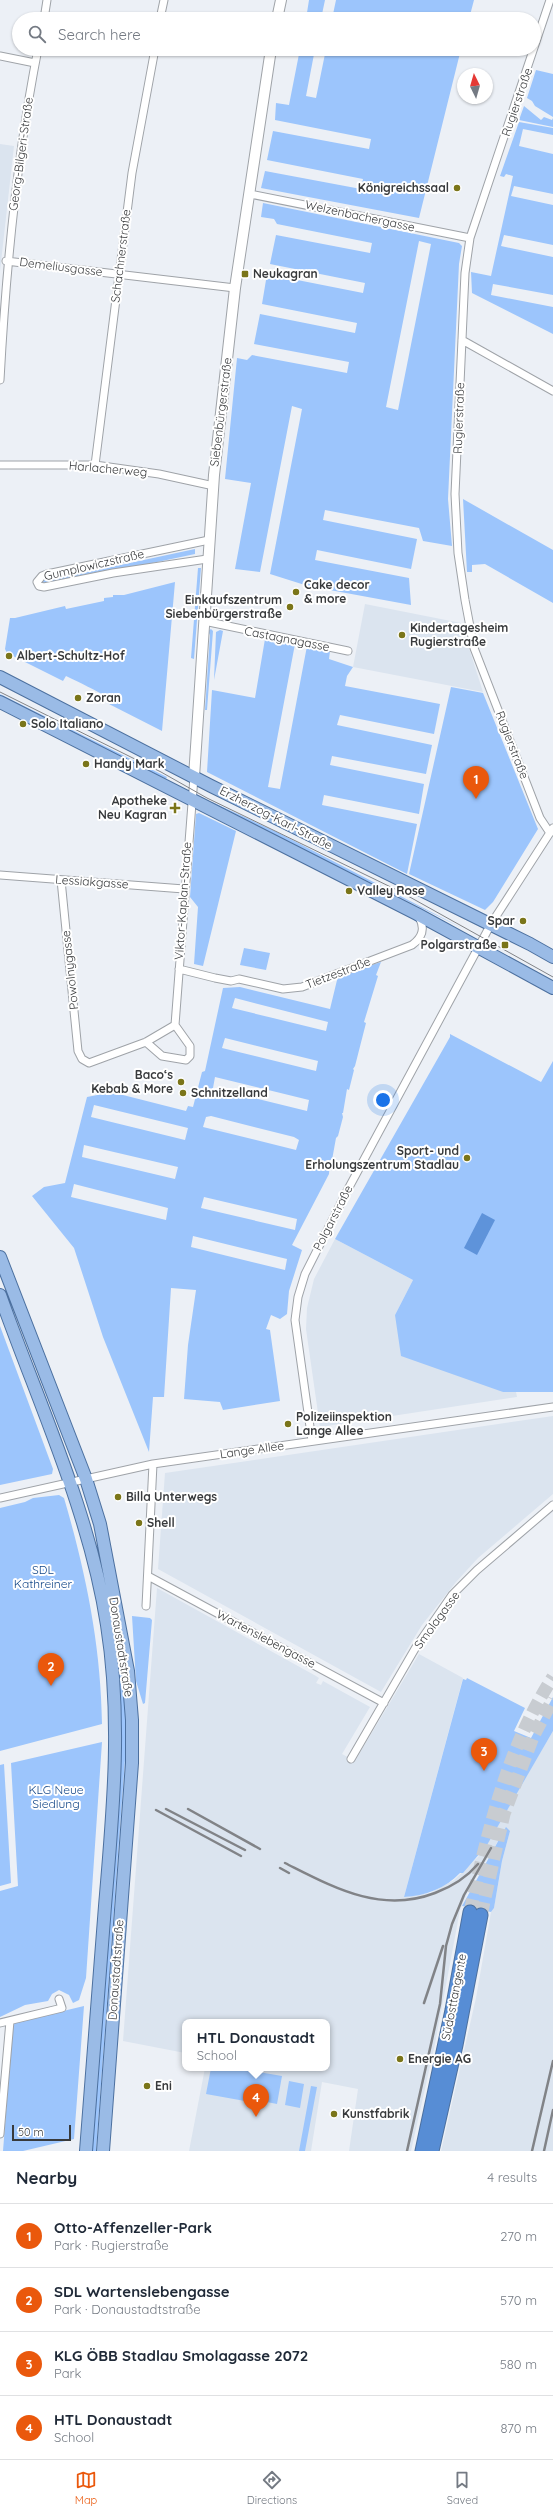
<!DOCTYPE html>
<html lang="en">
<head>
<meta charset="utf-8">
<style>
  body { margin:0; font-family:Quicksand,sans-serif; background:#f2f2f3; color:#1f2937 }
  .compass { position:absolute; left:457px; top:68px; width:36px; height:36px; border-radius:50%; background:#fff; box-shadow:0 1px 3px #0004; rotate:355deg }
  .scale { position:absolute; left:12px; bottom:10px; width:59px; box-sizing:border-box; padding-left:4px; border:2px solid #383a3c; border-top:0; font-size:11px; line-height:14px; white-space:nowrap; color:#383a3c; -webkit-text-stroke:3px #fff; paint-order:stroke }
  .you { position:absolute; left:383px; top:1100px; width:14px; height:14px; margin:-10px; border:3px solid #fff; border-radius:50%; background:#1a73e8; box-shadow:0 0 0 6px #1a73e833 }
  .badge { display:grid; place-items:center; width:26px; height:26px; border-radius:50%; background:#ea580c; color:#fff; font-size:13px; font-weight:700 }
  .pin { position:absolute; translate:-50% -33px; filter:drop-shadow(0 1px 2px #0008) }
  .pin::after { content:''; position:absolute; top:21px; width:14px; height:12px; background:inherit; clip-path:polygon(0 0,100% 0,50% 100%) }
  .popup { position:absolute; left:182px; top:2019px; width:148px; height:52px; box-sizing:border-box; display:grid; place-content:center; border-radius:8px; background:#fff; filter:drop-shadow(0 1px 3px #0005); font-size:13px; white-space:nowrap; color:#747a83 }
  .popup b { font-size:15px; color:#1f2937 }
  .popup::after { content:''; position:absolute; left:50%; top:100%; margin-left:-8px; border:8px solid transparent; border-top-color:#fff }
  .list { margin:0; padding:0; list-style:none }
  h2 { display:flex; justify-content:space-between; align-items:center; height:52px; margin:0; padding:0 16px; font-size:17px }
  h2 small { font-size:13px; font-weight:400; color:#747a83 }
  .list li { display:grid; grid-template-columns:26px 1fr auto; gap:12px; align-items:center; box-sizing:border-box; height:64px; padding:0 16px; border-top:1px solid #e0e1e3 }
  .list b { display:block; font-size:15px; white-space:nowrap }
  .list p { margin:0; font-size:13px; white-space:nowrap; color:#747a83 }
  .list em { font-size:13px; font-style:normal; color:#747a83 }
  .icon { flex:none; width:22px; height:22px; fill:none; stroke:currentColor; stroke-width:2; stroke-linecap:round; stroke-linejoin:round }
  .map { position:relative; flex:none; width:553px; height:2151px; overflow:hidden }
  .search { position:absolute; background:#fff; box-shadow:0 1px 3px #0004; left:12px; right:12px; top:12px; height:44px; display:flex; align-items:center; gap:10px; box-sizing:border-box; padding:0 14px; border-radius:22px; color:#747a83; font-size:15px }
  .sheet { height:308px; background:#fff }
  nav { display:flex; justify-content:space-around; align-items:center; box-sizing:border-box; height:56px; border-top:1px solid #e0e1e3; background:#fff; font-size:11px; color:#747a83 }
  nav a { display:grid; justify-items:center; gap:2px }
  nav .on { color:#ea580c }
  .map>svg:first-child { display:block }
</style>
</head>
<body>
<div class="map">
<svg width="553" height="2151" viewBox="0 0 553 2151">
  <rect width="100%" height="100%" fill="#ecf0f6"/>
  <path fill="#dbe4ef" d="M0 144 14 146 0 271Z
    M365 604 461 623 483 692 353 667Z
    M335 1239 413 1280 395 1315 503 1392H516L517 1397 320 1427 306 1329 307 1308 314 1279Z
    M553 1416V1494L478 1558 456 1582 422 1625 381 1692 158 1569 165 1473Z
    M157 1588 316 1676 319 1678 316 1683 321 1685 323 1681 370 1707 342 1754 355 1761 419 1654 463 1678 404 1897 430 1893 454 1880 480 1855 553 1731V2151H441L476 1998 491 1912 494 1908 502 1861 510 1831 506 1828 469 1889 460 1910 435 2044 411 2151H349L358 2089 322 2082 311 2151H189L205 2068H327V2022H185V2053L123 2041Z"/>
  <path fill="#9cc5fc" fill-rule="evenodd" d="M309 0H325L321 19H306Z
    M336 0H474L469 19H332Z
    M300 49H315L306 96 316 98 326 49H461L419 218 261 188 265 171 361 189 363 179 267 160 273 131 369 149 371 139 275 120 276 103 289 105Z
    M536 70 553 74V117L535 106 532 101 527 98Z
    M524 106 541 120 544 117 552 120 553 118V127L519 120Z
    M519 122 553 128V135L523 129 519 146 553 154V194L514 186 511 196 553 205V245L504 235 501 246 553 257V295L493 284 491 295 553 307V334L472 293 471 272 491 276 513 176 506 174 504 177 500 176Z
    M263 203 459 243 462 246 459 264 448 499 452 546 423 541 419 528 325 510 323 520 417 539 411 569 317 550 315 560 409 578 411 605 308 586 270 574 302 409 292 406 260 572 235 569 251 483 225 479 237 358 247 360 252 355 347 373 349 362 254 344 260 314 355 333 357 323 262 304 267 274 363 293 365 283 270 264 276 235 370 253 372 243 277 224 274 219 261 217ZM419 241 431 244 398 410 386 407Z
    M463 499 553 550V603L485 564 472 565V572H467Z
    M195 549V554L44 586 40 584 39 579 45 577 46 581Z
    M198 568H201L194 659 191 658Z
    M175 582 162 731 107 703 109 698C97 691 79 682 66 676L63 681 7 653 5 649 10 618H15L65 606 66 609 104 601V598L113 597V595H124Z
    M211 629 213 631 207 710H205L210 635 208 631Z
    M220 630 223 631 214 680 216 632Z
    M265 639 295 644 268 787 280 789 307 646 330 651 329 659 353 667 347 676 345 686 440 704 434 734 340 715 337 725 432 745 426 774 332 756 330 765 424 784 419 814 324 795 322 805 417 824 407 874 207 772 212 690 255 698Z
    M451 687 483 693 538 829 493 902 485 910 409 874Z
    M0 694 167 777 166 779 0 696Z
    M212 802 277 832 464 929 211 804Z
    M199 813 236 831 203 966 194 964 198 907 190 897 196 814Z
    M244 948 270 953 266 970 240 965Z
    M381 962 376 975 378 976 364 1022 366 1023 355 1066 353 1069 354 1070 349 1090 347 1089 343 1113H342L343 1117 338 1136 336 1138 332 1160H330L329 1174 292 1245 302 1250 289 1291 287 1314 280 1319 271 1315 266 1329 270 1330 280 1401 223 1410 220 1402 184 1399 188 1345 196 1290 171 1288 164 1397H153L149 1452 103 1337 74 1248 32 1196 44 1187 65 1183 87 1097 118 1091 119 1094 186 1111 188 1106 193 1107 202 1072 205 1071 223 988 240 987 330 1009 338 976ZM235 998 328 1022 326 1031 232 1008ZM225 1038 318 1061 316 1071 222 1048ZM215 1077 309 1100 307 1111 213 1088ZM94 1105 188 1128 185 1140 91 1117ZM211 1116 294 1137 299 1140 296 1150 203 1127 206 1117ZM84 1145 178 1167 175 1179 82 1157ZM74 1184 168 1208 166 1220 71 1197ZM204 1197 297 1219 295 1230 201 1208ZM193 1236 287 1259 285 1270 191 1247Z
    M450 1034 541 1082 553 1061V1392H503L401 1356 395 1315 413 1280 335 1239 450 1037Z
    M0 1326 53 1469 52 1474 0 1485Z
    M59 1495 64 1498C86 1573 101 1646 102 1724L0 1751V1508L25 1502 33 1498Z
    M82 1500C99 1551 113 1604 121 1657 127 1691 125 1726 125 1760L96 2151H92L121 1742 81 1501Z
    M132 1616 150 1618 152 1620 145 1703 143 1704 136 1681Z
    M467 1678 525 1708 514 1731 531 1738 553 1697V1731L487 1845 463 1873H460C446 1888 425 1896 404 1897L463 1679 466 1680Z
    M102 1742 86 1978 79 2000 73 2003 69 1995 59 1990 52 1994 48 2001 25 2005 0 2017V1891L18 1886 11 1763Z
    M4 1764 11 1883 0 1886V1765Z
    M506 1827 510 1831 502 1861 494 1908 491 1912 462 1906Z
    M84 2006 74 2139 23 2151H3L13 2023Z
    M211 2068H235L282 2076 277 2104 262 2101 261 2104 206 2094Z
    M289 2081 304 2084 300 2108 285 2105Z
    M311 2086 317 2087 305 2151H299Z"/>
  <path fill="#5e93da" d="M482 1213 495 1220 477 1255 464 1248Z"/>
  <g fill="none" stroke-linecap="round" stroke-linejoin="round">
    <path stroke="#c8ccd1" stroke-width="13" stroke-dasharray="13 6" stroke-linecap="butt" d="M470 1912C488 1830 507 1748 553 1677
      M481 1915 504 1814 533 1737 553 1699"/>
    <defs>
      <path id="street" d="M44 19 47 0
        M160 19 164 0
        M0 56 35 63
        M250 194 470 238
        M6 261 235 288
        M462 340 553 391
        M0 380C6 268 16 160 38 49
        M0 465H95L159 474 214 486
        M95 465 132 173 155 49
        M207 559 113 573 44 587 39 586 37 582 42 576 47 574 209 540
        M204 621 348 651
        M550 833 540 818 474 648 465 600 458 553 455 494 465 273 470 238 550 0
        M0 875 184 889
        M61 880 78 1051 82 1059 89 1063 146 1042 175 1025 194 777
        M179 969 215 978 231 981 239 979 283 989 302 987 412 945C423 937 425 928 419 917
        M146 1042 162 1056 186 1060 190 1056V1046L175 1025
        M312 1441 295 1320 298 1297 305 1274 347 1191 491 924 553 828
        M0 1498 153 1464 553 1407
        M148 1576 384 1703
        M146 1606 153 1464
        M351 1759 416 1647 452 1595 477 1570 553 1505
        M0 2023 62 2008 59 1999
        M0 2134 10 2021"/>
      <path id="secondary" d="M277 19 281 0
        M194 777 214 475 235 288 271 49"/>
      <path id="primary" d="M0 677 211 786 530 944 553 957
        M0 702 417 914 553 988
        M0 1257 86 1479 100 1524 128 1671 132 1720V1763L103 2151
        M0 1295C38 1402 90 1513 107 1625 122 1719 113 1812 105 1906 98 1987 92 2069 86 2151"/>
      <path id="highway" d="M422 2151 452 2010 470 1912
        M432 2151 456 2045 481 1915"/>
    </defs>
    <use href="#street" stroke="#9fa3a8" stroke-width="9"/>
    <use href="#secondary" stroke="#9fa3a8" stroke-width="12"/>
    <use href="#primary" stroke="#4c709f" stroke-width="14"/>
    <use href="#highway" stroke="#4c709f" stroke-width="15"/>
    <use href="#street" stroke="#fff" stroke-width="7"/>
    <use href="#secondary" stroke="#fff" stroke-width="10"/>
    <use href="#primary" stroke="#9abbe6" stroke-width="12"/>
    <use href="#highway" stroke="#578dd5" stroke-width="13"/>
    <path stroke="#818387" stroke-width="1" d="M0 692 161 772 207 798 399 891 553 977"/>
    <path stroke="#818387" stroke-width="2.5" d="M166 1809 245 1850
      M188 1809 260 1849
      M156 1810 241 1856
      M285 1863C333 1887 380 1914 435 1893 451 1887 467 1877 478 1864
      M280 1868 289 1873
      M424 2003 443 1946
      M407 2151 440 2004 446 1946 452 1924 464 1895 491 1848
      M532 2151 553 2061
      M544 2151 553 2110"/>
  </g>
  <g fill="#7a7519" stroke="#fff" stroke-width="1.5">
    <circle cx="457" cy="188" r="4"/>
    <rect x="241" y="270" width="8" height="8" rx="2"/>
    <circle cx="296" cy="592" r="4"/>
    <circle cx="290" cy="607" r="4"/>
    <circle cx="402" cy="635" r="4"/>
    <circle cx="9" cy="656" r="4"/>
    <circle cx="78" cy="698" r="4"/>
    <circle cx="23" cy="724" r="4"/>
    <circle cx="86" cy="764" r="4"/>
    <path d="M173 802h4v4h4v4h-4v4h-4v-4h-4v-4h4z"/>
    <circle cx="349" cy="891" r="4"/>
    <circle cx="523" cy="921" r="4"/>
    <rect x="501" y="941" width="8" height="8" rx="2"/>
    <circle cx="181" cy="1082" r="4"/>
    <circle cx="183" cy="1093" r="4"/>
    <circle cx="467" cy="1158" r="4"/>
    <circle cx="288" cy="1424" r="4"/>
    <circle cx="118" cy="1497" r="4"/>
    <circle cx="139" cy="1523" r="4"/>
    <circle cx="400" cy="2059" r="4"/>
    <circle cx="147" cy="2086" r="4"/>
    <circle cx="334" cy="2114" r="4"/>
  </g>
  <g text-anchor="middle" stroke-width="4" stroke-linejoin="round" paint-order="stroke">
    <g font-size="12" fill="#383a3c" stroke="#fff">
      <text transform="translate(517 102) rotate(-71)" y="4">Rugierstraße</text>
      <text transform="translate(21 154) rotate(-82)" y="4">Georg-Bilgeri-Straße</text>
      <text transform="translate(360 216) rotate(12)" y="4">Welzenbachergasse</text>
      <text transform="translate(121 256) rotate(-83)" y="4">Schachnerstraße</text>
      <text transform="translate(61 267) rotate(7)" y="4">Demeliusgasse</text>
      <text transform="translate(221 412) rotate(-83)" y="4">Siebenbürgerstraße</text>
      <text transform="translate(459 418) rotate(-88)" y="4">Rugierstraße</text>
      <text transform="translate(108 469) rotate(5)" y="4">Harlacherweg</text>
      <text transform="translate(94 565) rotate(-13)" y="4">Gumplowiczstraße</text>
      <text transform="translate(287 639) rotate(11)" y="4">Castagnagasse</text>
      <text transform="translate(512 745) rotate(69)" y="4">Rugierstraße</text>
      <text transform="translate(276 818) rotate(27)" y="4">Erzherzog-Karl-Straße</text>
      <text transform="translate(92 882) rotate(4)" y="4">Lessiakgasse</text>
      <text transform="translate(183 901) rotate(-86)" y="4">Viktor-Kaplan-Straße</text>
      <text transform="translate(70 970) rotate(-96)" y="4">Powolnygasse</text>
      <text transform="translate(338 973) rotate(-21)" y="4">Tietzestraße</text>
      <text transform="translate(333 1218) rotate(-63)" y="4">Polgarstraße</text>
      <text transform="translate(252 1450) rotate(-8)" y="4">Lange Allee</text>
      <text transform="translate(437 1620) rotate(-54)" y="4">Smolagasse</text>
      <text transform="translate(266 1639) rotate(28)" y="4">Wartenslebengasse</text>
      <text transform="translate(121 1647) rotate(81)" y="4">Donaustadtstraße</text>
      <text transform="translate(116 1970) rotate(-86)" y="4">Donaustadtstraße</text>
      <text transform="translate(454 1997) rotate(-79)" y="4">Südosttangente</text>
    </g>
    <g font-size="12" font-weight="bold" fill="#383a3c" stroke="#fff" text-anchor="start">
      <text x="449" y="192" text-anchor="end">Königreichssaal</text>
      <text x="253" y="278">Neukagran</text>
      <text x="304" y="589">Cake decor<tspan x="304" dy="14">&amp; more</tspan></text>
      <text x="282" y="604" text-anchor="end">Einkaufszentrum<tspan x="282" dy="14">Siebenbürgerstraße</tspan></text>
      <text x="410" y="632">Kindertagesheim<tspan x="410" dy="14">Rugierstraße</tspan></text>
      <text x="17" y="660">Albert-Schultz-Hof</text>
      <text x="86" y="702">Zoran</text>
      <text x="31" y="728">Solo Italiano</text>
      <text x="94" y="768">Handy Mark</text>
      <text x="167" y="805" text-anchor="end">Apotheke<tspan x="167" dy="14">Neu Kagran</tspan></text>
      <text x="357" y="895">Valley Rose</text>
      <text x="515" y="925" text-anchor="end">Spar</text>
      <text x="497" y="949" text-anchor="end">Polgarstraße</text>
      <text x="173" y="1079" text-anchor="end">Baco‘s<tspan x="173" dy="14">Kebab &amp; More</tspan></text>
      <text x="191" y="1097">Schnitzelland</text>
      <text x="459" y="1155" text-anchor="end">Sport- und<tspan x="459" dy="14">Erholungszentrum Stadlau</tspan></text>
      <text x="296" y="1421">Polizeiinspektion<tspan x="296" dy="14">Lange Allee</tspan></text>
      <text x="126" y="1501">Billa Unterwegs</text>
      <text x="147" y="1527">Shell</text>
      <text x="408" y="2063">Energie AG</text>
      <text x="155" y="2090">Eni</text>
      <text x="342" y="2118">Kunstfabrik</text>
    </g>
    <g font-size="12" fill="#134788" stroke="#fff">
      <text x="43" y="1574">SDL<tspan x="43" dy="14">Kathreiner</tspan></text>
      <text x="56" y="1794">KLG Neue<tspan x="56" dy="14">Siedlung</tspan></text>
    </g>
  </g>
</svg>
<svg class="compass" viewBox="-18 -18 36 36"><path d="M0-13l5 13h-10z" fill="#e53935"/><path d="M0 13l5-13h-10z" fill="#747a83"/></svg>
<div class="scale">50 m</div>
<div class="you"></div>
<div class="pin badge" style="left:476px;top:799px">1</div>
<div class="pin badge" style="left:51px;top:1686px">2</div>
<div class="pin badge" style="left:484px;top:1771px">3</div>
<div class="pin badge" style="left:256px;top:2117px">4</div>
<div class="popup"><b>HTL Donaustadt</b>School</div>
<div class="search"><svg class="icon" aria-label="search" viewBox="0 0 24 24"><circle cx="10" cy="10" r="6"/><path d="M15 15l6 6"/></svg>Search here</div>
</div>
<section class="sheet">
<h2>Nearby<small>4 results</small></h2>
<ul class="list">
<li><span class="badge">1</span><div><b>Otto-Affenzeller-Park</b><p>Park · Rugierstraße</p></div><em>270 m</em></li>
<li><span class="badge">2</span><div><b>SDL Wartenslebengasse</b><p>Park · Donaustadtstraße</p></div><em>570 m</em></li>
<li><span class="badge">3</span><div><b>KLG ÖBB Stadlau Smolagasse 2072</b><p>Park</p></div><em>580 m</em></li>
<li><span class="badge">4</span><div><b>HTL Donaustadt</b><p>School</p></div><em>870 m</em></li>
</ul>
</section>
<nav>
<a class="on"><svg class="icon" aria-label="map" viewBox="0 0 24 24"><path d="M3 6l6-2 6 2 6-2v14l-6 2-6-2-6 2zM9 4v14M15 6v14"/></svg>Map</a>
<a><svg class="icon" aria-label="directions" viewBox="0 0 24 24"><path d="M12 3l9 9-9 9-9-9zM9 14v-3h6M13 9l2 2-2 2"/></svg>Directions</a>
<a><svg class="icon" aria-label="saved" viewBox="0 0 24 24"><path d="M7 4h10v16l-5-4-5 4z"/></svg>Saved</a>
</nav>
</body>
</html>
